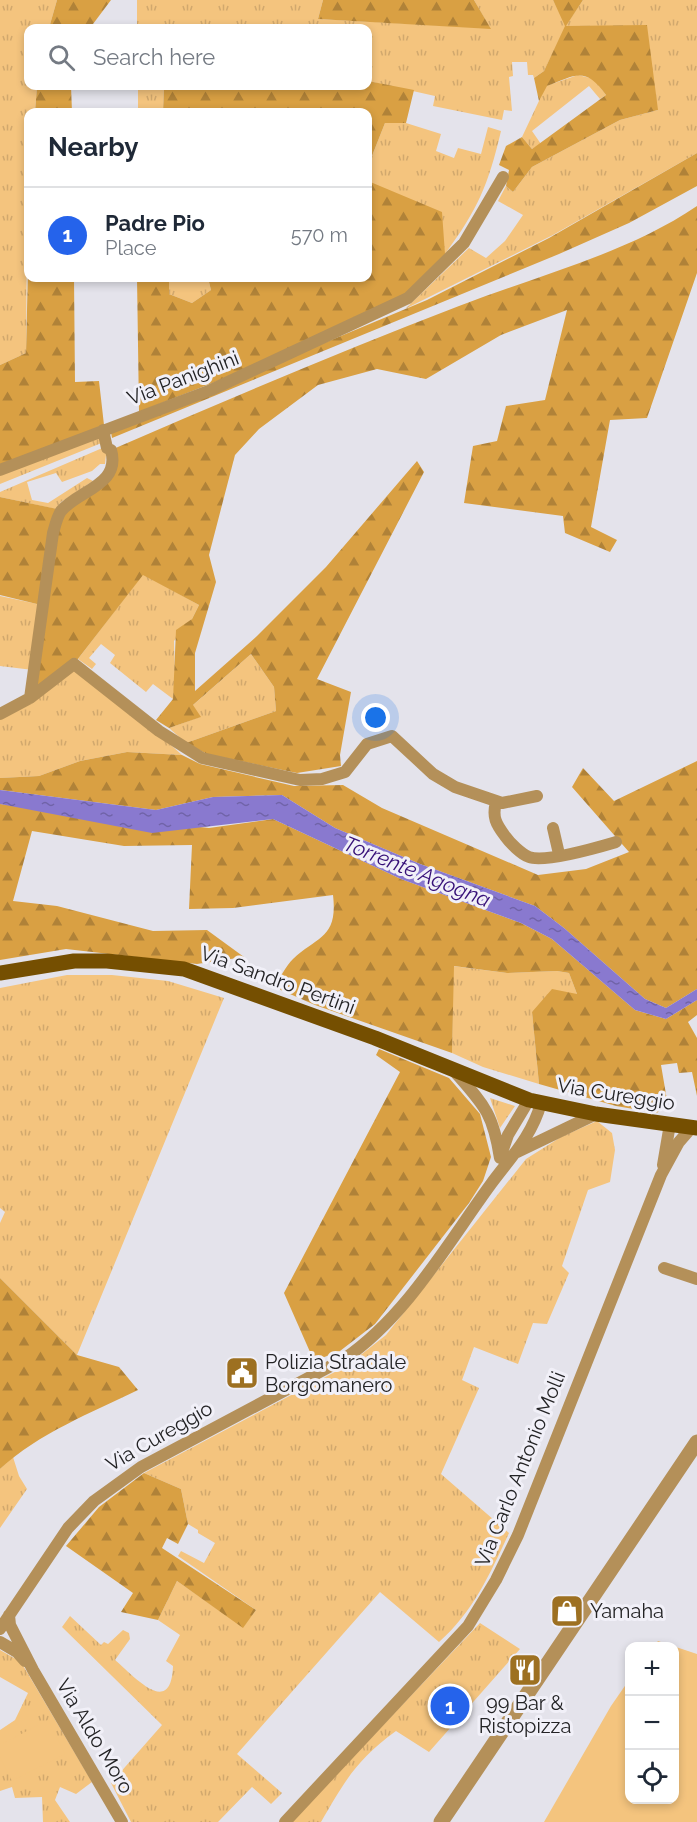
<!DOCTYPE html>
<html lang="en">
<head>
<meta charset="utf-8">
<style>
  body { margin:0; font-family:Raleway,sans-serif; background:#f6f6f7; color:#1f2937 }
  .controls { position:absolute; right:18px; bottom:18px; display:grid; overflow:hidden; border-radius:12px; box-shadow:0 3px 9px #0003 }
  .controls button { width:54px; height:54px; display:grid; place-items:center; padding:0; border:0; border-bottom:2px solid #e0e1e3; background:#fff; color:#1f2937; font:30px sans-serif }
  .you { position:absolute; left:376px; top:718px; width:21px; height:21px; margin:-15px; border:4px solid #fff; border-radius:50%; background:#1a73e8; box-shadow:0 0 0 9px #1a73e833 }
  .badge { display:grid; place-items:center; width:39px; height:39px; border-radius:50%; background:#2563eb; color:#fff; font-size:20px; font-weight:700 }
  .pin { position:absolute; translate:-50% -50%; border:3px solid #fff; box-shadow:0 2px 6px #0006 }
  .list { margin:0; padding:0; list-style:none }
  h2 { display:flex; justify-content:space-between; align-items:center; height:78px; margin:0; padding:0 24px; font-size:26px }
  h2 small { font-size:20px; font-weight:400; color:#747a83 }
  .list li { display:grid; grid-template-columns:39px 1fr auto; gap:18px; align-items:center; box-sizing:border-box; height:96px; padding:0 24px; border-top:2px solid #e0e1e3 }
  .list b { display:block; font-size:22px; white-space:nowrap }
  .list p { margin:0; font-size:20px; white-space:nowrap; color:#747a83 }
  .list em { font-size:20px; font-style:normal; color:#747a83 }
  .icon { flex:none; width:33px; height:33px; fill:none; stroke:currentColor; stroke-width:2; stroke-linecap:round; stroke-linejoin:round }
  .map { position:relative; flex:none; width:697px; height:1822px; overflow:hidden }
  .search { position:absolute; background:#fff; box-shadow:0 3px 9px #0003; left:24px; top:24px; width:348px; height:66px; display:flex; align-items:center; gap:15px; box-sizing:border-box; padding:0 21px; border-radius:12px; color:#747a83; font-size:22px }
  .panel { position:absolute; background:#fff; box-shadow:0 3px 9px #0003; left:24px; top:108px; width:348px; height:174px; border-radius:12px }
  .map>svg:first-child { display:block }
</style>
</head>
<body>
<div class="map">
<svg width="697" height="1822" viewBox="0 0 697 1822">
  <defs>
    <pattern id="grass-tufts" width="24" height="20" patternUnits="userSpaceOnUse" patternTransform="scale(1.5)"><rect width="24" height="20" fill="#f4c47e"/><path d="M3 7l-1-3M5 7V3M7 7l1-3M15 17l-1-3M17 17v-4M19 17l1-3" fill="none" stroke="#d1a86d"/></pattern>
    <pattern id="forest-firs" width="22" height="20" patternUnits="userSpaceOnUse" patternTransform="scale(1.5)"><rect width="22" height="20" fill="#d9a043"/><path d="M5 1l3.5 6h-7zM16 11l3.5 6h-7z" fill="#b08238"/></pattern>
    <pattern id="water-ripples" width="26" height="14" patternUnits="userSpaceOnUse" patternTransform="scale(1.5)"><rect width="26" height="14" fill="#8979cf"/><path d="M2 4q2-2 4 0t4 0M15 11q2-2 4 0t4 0" fill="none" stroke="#7063a8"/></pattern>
  </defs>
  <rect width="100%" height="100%" fill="#e4e3eb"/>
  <path fill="url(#grass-tufts)" d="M0 0H57L49 28H28V86H37L35 112H28L26 353 0 365Z
    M137 0H323L318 19 490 28 474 0H553L566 25 583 0H697V153L553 235 405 309 469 248 486 258 505 241 523 215 498 201 506 186 513 192 532 167 620 120 658 110 566 26 544 71 534 78 533 75H528L527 62H512L513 76 509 77 512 111 504 110 502 120 433 106 435 96 368 81V28H137Z
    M578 75 594 79 606 95 600 99 589 86 532 131 541 144 532 149 522 137 546 86Z
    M138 86H164L163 112H138Z
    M385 123H406L441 134 436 151 454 158 458 148 481 154 488 127 501 131C488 186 478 209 445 254L368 181V166Z
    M169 278H208L211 290 192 303 169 294Z
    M102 436 104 442 0 484V474Z
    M107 446 105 464H100L92 471 62 482 56 473 27 482 32 500 48 503 87 478 93 481 61 502 56 509 0 497V492Z
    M143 574 199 605 192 619 174 641 175 681 173 699 153 684 146 692 110 663 115 655 101 644 89 658 96 664 92 669 78 659Z
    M0 596 42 605 33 670 0 666Z
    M251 654 274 687 276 711 186 743 169 728 200 717 192 706Z
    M73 668 172 746 182 755 127 752 80 761 39 776 0 778V717Z
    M453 966 507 973 557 971 569 973 577 994 532 1012 539 1084 483 1067 452 1053Z
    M67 975H112L168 981 224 998 77 1355 0 1278V1223L5 1212 0 1208V988Z
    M490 1098 515 1106 500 1128Z
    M597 1121 612 1133 615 1150 610 1182 588 1190 562 1266 569 1273 547 1324 533 1323 518 1364 474 1347 462 1380 479 1388 441 1474 509 1533C490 1574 473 1612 439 1642L380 1592 237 1754 282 1793 271 1804 252 1787 218 1822H131L111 1783 162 1725 62 1627 70 1616 101 1645 104 1642 108 1644 123 1630 129 1633 130 1639 115 1660C134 1676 171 1719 173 1666L166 1661 180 1635 158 1620 177 1581 243 1627 256 1610 178 1556 181 1551 204 1563 215 1543 198 1533V1530L188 1524 181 1489 144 1473 348 1365 386 1335 526 1159 561 1137Z
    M13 1457 19 1476 27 1489 0 1528V1469Z
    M480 1623 520 1649 429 1752 396 1731C356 1760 345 1781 321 1822H291Z
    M0 1650 21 1662 92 1782 76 1794 60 1787 55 1800 70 1822H43L42 1797 15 1798 12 1787 0 1791V1730L15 1720 28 1693 0 1677Z"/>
  <path fill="url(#forest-firs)" d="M57 0H111L90 28H49Z
    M323 0H474L491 29 318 19Z
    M553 0H583L566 26 647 25 658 110 620 120 532 167 513 192 506 186 509 170 499 165 506 146 522 137 532 149 606 95C585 66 576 75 547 86L539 101 534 78 544 71 565 26Z
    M368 81 414 90 406 123H385L368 166V112H163L164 86H368Z
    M37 86H71L72 112H35Z
    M697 153V186L629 223 559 254 112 438 111 432 427 300 549 238Z
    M368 181 442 212 445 254 405 294 263 363 139 412 137 278H169V294L192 303 211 290 208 278H368Z
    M697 206V273L647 418 610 420 591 527 617 540 610 552 565 533 563 516 464 503 473 446 497 441 506 406 545 400 567 310 501 335 426 379 377 369 318 385 259 429 235 455 209 555 216 582 195 653V691L257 636 326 567 417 461 424 472 317 679 351 692 340 755 341 766 297 773 207 754 186 743 276 711 274 687 251 654 193 705 201 717 169 728 156 720 173 699 176 630 192 619 199 605 143 575 74 664 30 698 41 605 0 595V497L62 510 104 481 111 450C226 400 342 351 459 306 539 275 626 254 697 206Z
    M28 267V278H74L75 382 99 381 104 425 0 466V365L26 353Z
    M127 752 182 755 200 764 294 786 343 785 382 808 538 875 586 869 629 852 572 787 583 768 614 801 697 761V989L666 1008 645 999 564 928 535 906 420 864 335 828 282 795 213 797 156 810 0 790V778L39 776 80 761Z
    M0 804 209 828 273 819 401 879 521 923 552 939 635 1010 666 1019 697 1000V1015L688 1022 697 1038V1096L692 1072 679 1073 677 1063 661 1065 667 1100 657 1113 616 1106 539 1084 532 1012 552 989 577 994 569 973 557 971 507 973 454 966 452 1053 315 1005 274 987C280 978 286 966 293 959 318 936 338 938 333 895L233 908 189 909 192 845 124 846 32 831 13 901 57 906 153 931 207 930 244 957 197 964 66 949 0 960Z
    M379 1049 449 1078 480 1114 491 1157 483 1181 469 1203 375 1324 340 1351 314 1361 284 1293 400 1072 376 1055Z
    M0 1278 77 1355 119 1367 138 1390C91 1413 39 1433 0 1469Z
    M144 1473 181 1489 188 1524 178 1544 167 1538 162 1548 256 1610 243 1628 177 1581 158 1620 121 1612 133 1593 66 1546 99 1507Z"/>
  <path fill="#f4c47e" d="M658 1641 697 1654V1822H544L611 1706 629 1680 630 1800H674V1646H654Z
    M48 1720 65 1754 12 1781 0 1757V1745Z"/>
  <path fill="url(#water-ripples)" d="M0 790 156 810 213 797 282 795 335 828 420 864 535 906 564 928 645 999 666 1008 697 989V1000L666 1019 635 1010 552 939 521 923 401 879 273 819 152 833 0 804Z"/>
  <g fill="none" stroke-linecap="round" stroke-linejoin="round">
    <path stroke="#b49059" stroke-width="12" d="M0 470 211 390 408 298 464 243 503 177
      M30 698 53 533C55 526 57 517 61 511 79 490 121 485 111 450L107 448 103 430
      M0 714 30 698 74 664 159 731 202 758 300 780 322 779 345 772 367 744 392 736 433 774 455 787 502 803 537 796
      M496 802C492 817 496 824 505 836 510 843 521 854 529 857 545 863 599 847 616 842
      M553 828 559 854
      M455 1072C484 1105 493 1113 500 1158
      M517 1152 596 1114
      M501 1155 508 1135 529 1100
      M663 1165 670 1124
      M664 1268 697 1279
      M9 1615 10 1625 33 1670 122 1822
      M0 1629 68 1528 94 1501 141 1467 344 1359C407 1316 447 1244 491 1184 511 1157 532 1136 541 1103
      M0 1642 17 1652 25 1661
      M285 1822 468 1626 496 1580 518 1535 661 1175 679 1142 692 1127"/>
    <path stroke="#b49059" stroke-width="15" d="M441 1822 697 1442"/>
    <path stroke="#754f01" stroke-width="15" d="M0 973 74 961H107L184 969 375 1038 529 1100 596 1114 697 1128"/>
  </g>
  <defs>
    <symbol id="civic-square" viewBox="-11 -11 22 22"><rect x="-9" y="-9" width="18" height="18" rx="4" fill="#9d7021" stroke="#f1f0f8"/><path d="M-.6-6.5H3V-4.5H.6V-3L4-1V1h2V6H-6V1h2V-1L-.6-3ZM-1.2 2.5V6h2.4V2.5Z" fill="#fff"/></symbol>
    <symbol id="shop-square" viewBox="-11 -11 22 22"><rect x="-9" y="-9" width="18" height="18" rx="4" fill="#9d7021" stroke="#f1f0f8"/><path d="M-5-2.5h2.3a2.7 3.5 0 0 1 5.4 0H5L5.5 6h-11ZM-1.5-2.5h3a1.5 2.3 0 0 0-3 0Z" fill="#fff"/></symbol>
    <symbol id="restaurant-square" viewBox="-11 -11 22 22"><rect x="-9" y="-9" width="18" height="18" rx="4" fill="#9d7021" stroke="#f1f0f8"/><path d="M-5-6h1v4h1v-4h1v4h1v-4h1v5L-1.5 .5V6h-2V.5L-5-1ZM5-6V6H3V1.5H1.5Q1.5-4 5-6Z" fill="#fff"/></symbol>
  </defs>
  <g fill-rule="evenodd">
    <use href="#civic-square" x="223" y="1354" width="38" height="38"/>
    <use href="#shop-square" x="548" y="1592" width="38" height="38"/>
    <use href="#restaurant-square" x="506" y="1651" width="38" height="38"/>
  </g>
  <g text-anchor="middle" stroke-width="6" stroke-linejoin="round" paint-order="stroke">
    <g font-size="20" fill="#232325" stroke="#f1f0f8">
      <text transform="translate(183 378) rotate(-21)" y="7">Via Panighini</text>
      <text transform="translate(278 980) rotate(20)" y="7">Via Sandro Pertini</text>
      <text transform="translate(616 1094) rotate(9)" y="7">Via Cureggio</text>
      <text transform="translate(159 1436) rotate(-30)" y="7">Via Cureggio</text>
      <text transform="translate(520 1469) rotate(-68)" y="7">Via Carlo Antonio Molli</text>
      <text transform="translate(95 1736) rotate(59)" y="7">Via Aldo Moro</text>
    </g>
    <g font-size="20" fill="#232325" stroke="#f1f0f8" text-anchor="start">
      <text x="265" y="1369">Polizia Stradale<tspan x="265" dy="23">Borgomanero</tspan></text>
      <text x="590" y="1618">Yamaha</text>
      <text x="525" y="1710" text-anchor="middle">99 Bar &amp;<tspan x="525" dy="23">Ristopizza</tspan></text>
    </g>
    <g font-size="21" font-style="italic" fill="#361078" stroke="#f1f0f8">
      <text transform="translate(417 872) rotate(22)" y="7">Torrente Agogna</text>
    </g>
  </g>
</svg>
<div class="controls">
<button>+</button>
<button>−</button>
<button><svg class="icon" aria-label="locate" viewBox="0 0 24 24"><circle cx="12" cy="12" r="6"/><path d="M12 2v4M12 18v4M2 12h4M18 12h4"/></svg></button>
</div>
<div class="you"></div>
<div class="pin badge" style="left:450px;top:1706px">1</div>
<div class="search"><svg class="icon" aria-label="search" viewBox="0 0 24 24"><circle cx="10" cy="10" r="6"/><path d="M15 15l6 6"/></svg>Search here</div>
<section class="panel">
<h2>Nearby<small></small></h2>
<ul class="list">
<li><span class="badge">1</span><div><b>Padre Pio</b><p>Place</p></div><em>570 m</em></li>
</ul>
</section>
</div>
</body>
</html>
